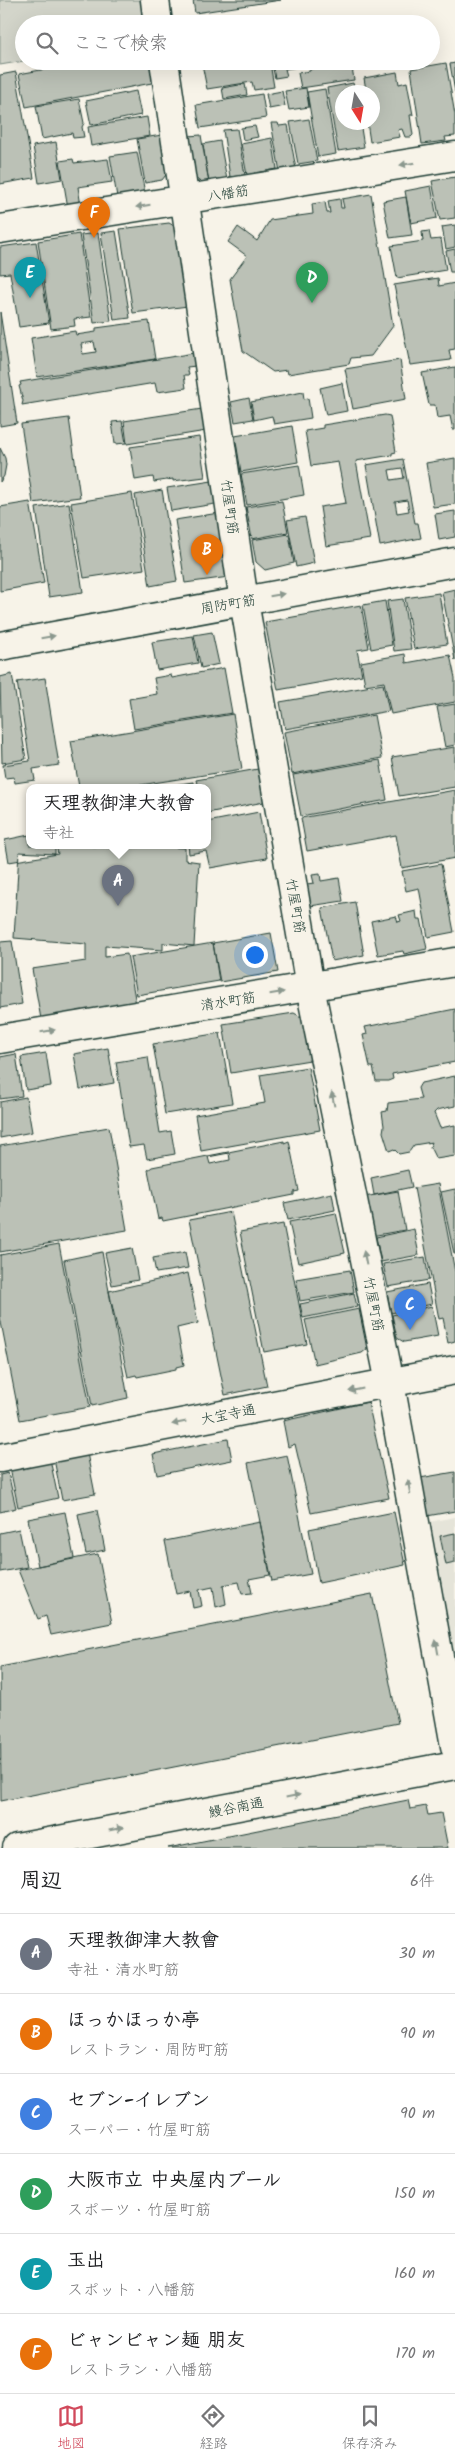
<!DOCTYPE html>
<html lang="ja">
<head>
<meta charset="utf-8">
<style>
  body { margin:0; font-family:Kalam,"Klee One",sans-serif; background:#f6f6f6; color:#202124 }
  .compass { position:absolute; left:335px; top:85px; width:45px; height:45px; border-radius:50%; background:#fff; box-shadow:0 5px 20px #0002; rotate:169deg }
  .you { position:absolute; left:254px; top:954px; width:18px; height:18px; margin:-12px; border:4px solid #fff; border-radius:50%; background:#1a73e8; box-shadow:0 0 0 8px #1a73e833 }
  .badge { display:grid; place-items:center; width:32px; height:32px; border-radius:50%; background:#d1495b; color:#fff; font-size:16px; font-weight:700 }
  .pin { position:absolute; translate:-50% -41px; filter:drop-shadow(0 1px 2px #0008) }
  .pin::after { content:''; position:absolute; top:26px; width:18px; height:15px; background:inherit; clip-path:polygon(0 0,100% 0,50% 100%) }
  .popup { position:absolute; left:26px; top:784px; width:185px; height:65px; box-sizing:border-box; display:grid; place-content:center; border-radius:10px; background:#fff; filter:drop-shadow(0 1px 4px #0005); font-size:16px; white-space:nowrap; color:#757577 }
  .popup b { font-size:19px; color:#202124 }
  .popup::after { content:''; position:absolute; left:50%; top:100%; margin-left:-10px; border:10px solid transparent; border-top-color:#fff }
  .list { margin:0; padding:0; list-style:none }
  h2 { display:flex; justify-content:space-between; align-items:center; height:65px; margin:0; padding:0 20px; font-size:21px }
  h2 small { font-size:16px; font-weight:400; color:#757577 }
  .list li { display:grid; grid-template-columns:32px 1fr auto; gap:15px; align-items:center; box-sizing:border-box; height:80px; padding:0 20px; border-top:1px solid #e0e0e0 }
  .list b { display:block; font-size:19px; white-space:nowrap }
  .list p { margin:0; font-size:16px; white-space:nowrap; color:#757577 }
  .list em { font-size:16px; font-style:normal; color:#757577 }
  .icon { flex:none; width:28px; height:28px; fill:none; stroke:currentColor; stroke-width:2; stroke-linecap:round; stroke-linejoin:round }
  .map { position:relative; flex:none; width:455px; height:1848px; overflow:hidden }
  .search { position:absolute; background:#fff; box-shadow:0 5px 20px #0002; left:15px; right:15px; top:15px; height:55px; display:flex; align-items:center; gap:12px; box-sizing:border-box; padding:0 18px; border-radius:28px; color:#757577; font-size:19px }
  .sheet { height:545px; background:#fff }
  nav { display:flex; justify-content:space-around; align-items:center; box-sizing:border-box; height:70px; border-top:1px solid #e0e0e0; background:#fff; font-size:14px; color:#757577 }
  nav a { display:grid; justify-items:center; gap:2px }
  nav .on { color:#d1495b }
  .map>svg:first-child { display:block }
</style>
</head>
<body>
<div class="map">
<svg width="455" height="1848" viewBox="0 0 455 1848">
  <rect width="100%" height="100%" fill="#f7f3e8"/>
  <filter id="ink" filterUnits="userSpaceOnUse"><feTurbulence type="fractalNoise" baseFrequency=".02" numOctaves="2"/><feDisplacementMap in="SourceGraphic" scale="10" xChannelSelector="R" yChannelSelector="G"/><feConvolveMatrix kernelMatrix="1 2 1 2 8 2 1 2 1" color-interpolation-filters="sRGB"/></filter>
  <g filter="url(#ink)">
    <path fill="#e5e4d9" d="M455 1517V1665L429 1522Z"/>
    <path fill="#d3d5ca" stroke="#79897f" d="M0 0H142L146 24H24V61L0 65Z"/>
    <path fill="#bbc1b6" stroke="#1f3d34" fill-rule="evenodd" d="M193 0H281L195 13Z
      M89 61H153L157 82 26 107 19 74Z
      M206 61H311L312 65 285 69 287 76 275 78 273 69H271L274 87 254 90 252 82 207 89 202 64Z
      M333 61H351L354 80 301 88 298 73 310 71V69L334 66Z
      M446 63 455 115V136L445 137 446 141 422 144 411 69Z
      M455 63V92L450 64Z
      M16 72 34 178 0 184V75Z
      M397 72 399 84 407 82 413 115H410L413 135 411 137H405L402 129 398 130 400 137 370 142 367 122H372V92L357 91 366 90 364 78Z
      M353 83 355 92H342V122H360L364 147 338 151 327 88Z
      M245 84 247 95 224 99 222 88Z
      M306 88 309 107 289 110 285 91Z
      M325 89 336 154 318 157 307 92Z
      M136 91 141 115 91 125 86 101Z
      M282 91 285 106 269 109 266 94Z
      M262 94 266 118 200 128 196 105Z
      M79 99 84 123 82 127 84 137 73 138 72 133 42 139 36 106Z
      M147 117 150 136 91 146 88 127Z
      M309 119 317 161 298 164 290 122Z
      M271 123H278L279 126 288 125 296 169 280 172Z
      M255 126 258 137 243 140 241 128Z
      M237 129 245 175 230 177 223 130Z
      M162 135 169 171 162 180 145 183 137 139Z
      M201 135 209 183 203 184 195 178 188 136Z
      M272 138 277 169 247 175 241 144Z
      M220 141 227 180 209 183 203 144Z
      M56 142 62 179 39 183 33 146Z
      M137 152 145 193 117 197 110 156Z
      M73 159 74 163 108 159 112 182 78 187 81 206 68 208 60 161Z
      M455 177V218L440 220 432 181Z
      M431 186 437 218 411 223 405 191Z
      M371 194 393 326 371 356 351 358 349 364 288 374 287 370 273 372 243 351 230 279 247 256 228 242 238 227 257 241 270 220 313 214 312 204 325 202 327 213H330L328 201 340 199 341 208H344L342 199Z
      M406 197 412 235 390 238 383 201Z
      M169 223 176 227 188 306 133 313 120 229Z
      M455 225V247L446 249 442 227Z
      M116 231 130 318 114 320 101 233Z
      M429 231 431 240 441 239 446 270 397 278 391 246 423 241 422 232Z
      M98 233 111 321 94 323 81 235Z
      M79 234 91 317 74 319 75 326 51 329 38 241Z
      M36 242 49 323 19 327 10 273 0 274V247Z
      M455 249V272H450L446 251Z
      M438 278 439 286 455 283V349L449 350 451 360 410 365 394 285Z
      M0 312 17 423 0 426Z
      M149 321 155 359 37 377 31 338 75 331 76 335 96 332V328ZM94 342 96 352 83 354 81 344Z
      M194 353 196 366 187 367 189 375H184L186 388 157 392 155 383 22 405 23 401 19 386 21 385 20 382Z
      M400 360 406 399 353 409 345 369Z
      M455 367V430H453L450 416 437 418 435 405H429L422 373Z
      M342 383 347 411 326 415 320 388Z
      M303 392 304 399 308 398 311 418 274 424 272 416 254 420 251 402Z
      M249 398 253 419 235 422 231 402Z
      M202 409 206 431 127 444 124 421Z
      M385 415 390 416 396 452 392 453V455L356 461 370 539 326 546 320 507 346 503 338 462 311 466 305 431 323 428V425Z
      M69 418 80 497 33 503 21 424Z
      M122 421 126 443 115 444 112 422Z
      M292 426 298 462 241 472 235 436Z
      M199 437 205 477 173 481V479L154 482 153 477 135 480 130 447Z
      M0 448 5 458 6 465 4 476 0 482Z
      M455 458V504L433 507 426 463Z
      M403 459 415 523H418L421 538 380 546 366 465ZM402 468 404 478 391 480 389 470ZM407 500 409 511 397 513 395 502Z
      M299 465 304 495 247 505 241 474Z
      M212 481 215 504 171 511 167 488Z
      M162 490 177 581 150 586 135 495Z
      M132 493 144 569 84 578 71 503Z
      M282 501 288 532 252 539 246 507Z
      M30 502 44 583 0 591V507Z
      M69 503 83 592 49 597 36 508Z
      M455 511V537L439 540 435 514Z
      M219 513 229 577 185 583 175 520Z
      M305 517 314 563 296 567 287 520Z
      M289 534 294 563 265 570 256 562 252 540Z
      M455 589V660L442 592Z
      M439 593 447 644 414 649 405 598Z
      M403 599 411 649 394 651 387 601Z
      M385 601 392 645 371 649 363 605Z
      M361 605 369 648 357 650 362 675 278 690 265 622Z
      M212 632 219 664 201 668 194 635Z
      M193 636 198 663 157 670 152 642Z
      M405 654 406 663 450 655 455 678V702L391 714 384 682 365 685 361 662Z
      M224 668 232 713 134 729 129 699 157 694 154 678 171 675 172 678Z
      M12 674 26 759 2 763 0 677Z
      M45 678 59 765 33 769 35 780 15 783 14 777 5 778 3 765 30 761 17 682Z
      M383 684 389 711 285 729 280 702Z
      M455 704V745L445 747 437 707Z
      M233 714 242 769 128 787H79L71 741Z
      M374 715 382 758 292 774 284 732Z
      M455 747V787L399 796 392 757Z
      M380 760 387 800 301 816 293 775Z
      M258 769 264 802 207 813V787H198L196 780Z
      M193 782 194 787H161Z
      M455 790V858L402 868 396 835 307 851 301 818Z
      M259 812 267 858 210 868 206 851 189 854 188 845H207V822Z
      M29 835V845H56L58 854 9 862 5 840Z
      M55 845 126 848V845H130L185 848V860L199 862 194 946 163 943V950L105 946V957L127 954 136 1004 41 1019 32 969 86 961V944L14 938 19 852 55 854Z
      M441 864 454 932 428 937 419 888 406 891 402 871Z
      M320 874 321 881 339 878 343 901 310 906 307 884 314 883 312 875Z
      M355 902 364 955 332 961 322 908Z
      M416 911 417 919H421L427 949 404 954 403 951 378 955 371 921 396 916 398 922 401 921 399 915Z
      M271 933 278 972 220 982 213 943Z
      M12 941 22 1004 0 1008V942Z
      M213 943 219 981 137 995 130 957Z
      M455 1009V1062L392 1074 393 1079 388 1081H376L373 1067H370L363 1035 367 1034 365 1027Z
      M294 1013 303 1018 310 1060 231 1073 223 1024Z
      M220 1033 232 1103 165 1114 153 1044Z
      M108 1048 114 1083 80 1089 74 1054Z
      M46 1053 51 1086 26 1090 21 1057Z
      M16 1054 22 1096 0 1099V1057Z
      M148 1057 160 1133 171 1131 175 1154 147 1159 144 1145 129 1147 116 1062Z
      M308 1067 320 1130 201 1151 195 1115 265 1103 260 1075Z
      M455 1076V1106L437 1110 434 1113 440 1128 455 1125V1156L436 1159 430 1147 432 1142 414 1145 409 1152 399 1154 394 1149 389 1151 383 1132 384 1126 382 1112 387 1111 388 1103 421 1099 418 1088 421 1083Z
      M26 1097 32 1132 0 1138V1102Z
      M109 1127 127 1230 0 1252V1146Z
      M284 1141V1143L289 1141 299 1191 294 1192V1195L163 1221 162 1218 158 1219 148 1170 152 1167ZM229 1153 230 1160 210 1164 208 1157Z
      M408 1170 412 1187 374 1195 371 1178Z
      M438 1184 455 1272V1341L448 1343 443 1318 439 1319 414 1188Z
      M455 1189V1254H454L441 1192Z
      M398 1191 405 1230 371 1236 364 1197Z
      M332 1193 335 1210 288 1220 284 1203Z
      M231 1212 267 1386 225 1395 189 1220Z
      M336 1213 345 1253 298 1263 289 1222Z
      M283 1224 307 1344 264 1352 240 1232Z
      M414 1229 419 1255 381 1262 376 1237Z
      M59 1244 90 1407 20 1420 0 1317V1255Z
      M132 1248 138 1280 112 1285 105 1253Z
      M102 1252 128 1398 92 1406 64 1260Z
      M185 1252 188 1268 156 1273 153 1258Z
      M425 1257 429 1280 388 1287 383 1264Z
      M350 1270 354 1292 300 1301 296 1279Z
      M188 1273 198 1323 177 1328 184 1365 176 1367V1369L137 1377 136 1375 128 1377 109 1291Z
      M428 1284 432 1304 391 1313 387 1292Z
      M354 1293 357 1307 303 1318 300 1304Z
      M432 1306 438 1336 404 1342 397 1338 392 1315Z
      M359 1309 367 1349 362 1353 315 1364 305 1320Z
      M368 1402 389 1498 311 1513 295 1444 288 1447 283 1421Z
      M228 1439 232 1460 157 1475 153 1454Z
      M87 1453 95 1494 62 1500 54 1459Z
      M287 1455 311 1574 272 1581 248 1463Z
      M50 1459 58 1498 18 1507 10 1468Z
      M455 1472V1511L427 1516 420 1478Z
      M8 1473 16 1508 0 1512V1475Z
      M97 1510 105 1550 86 1554 78 1514Z
      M65 1512 74 1558 38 1566 28 1519Z
      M394 1512 405 1565 319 1583 309 1529Z
      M260 1522 270 1575 249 1579 252 1593 242 1594 239 1582 223 1585 226 1604 216 1607 213 1587 199 1590 202 1606 193 1608 190 1591 176 1594 165 1541Z
      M19 1529 27 1567 0 1572V1533Z
      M455 1533V1563L446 1565 440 1536Z
      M98 1554 112 1623 51 1635 46 1616 38 1619 18 1570Z
      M372 1594 398 1723 1 1801 0 1667Z
      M408 1800 410 1809 426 1806 428 1815 441 1813 448 1848H168Z"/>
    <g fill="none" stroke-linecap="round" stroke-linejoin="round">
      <defs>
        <path id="minor" d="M155 0 158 24
          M164 61 244 601 310 987 390 1383 455 1746
          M0 229 455 156
          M0 646 455 562
          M0 1039 455 962
          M0 1458 455 1370
          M17 1848 455 1765"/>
      </defs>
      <use href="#minor" stroke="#1f3d34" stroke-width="31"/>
      <use href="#minor" stroke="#f7f3e8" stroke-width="28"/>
    </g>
    <defs><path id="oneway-solid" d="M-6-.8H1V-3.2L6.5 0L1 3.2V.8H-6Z" transform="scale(1.25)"/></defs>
    <g fill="#8b988e">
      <use href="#oneway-solid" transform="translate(407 164) rotate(171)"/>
      <use href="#oneway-solid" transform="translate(143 206) rotate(171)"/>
      <use href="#oneway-solid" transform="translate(277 595) rotate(-10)"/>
      <use href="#oneway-solid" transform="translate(48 637) rotate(-10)"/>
      <use href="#oneway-solid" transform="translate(277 993) rotate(-9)"/>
      <use href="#oneway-solid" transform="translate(48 1031) rotate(-9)"/>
      <use href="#oneway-solid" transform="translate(333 1099) rotate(-101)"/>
      <use href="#oneway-solid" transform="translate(365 1258) rotate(-101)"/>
      <use href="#oneway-solid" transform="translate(356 1390) rotate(169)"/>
      <use href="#oneway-solid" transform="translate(179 1423) rotate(169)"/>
      <use href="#oneway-solid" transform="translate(409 1487) rotate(-100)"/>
      <use href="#oneway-solid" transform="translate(437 1647) rotate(-100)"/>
      <use href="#oneway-solid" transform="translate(293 1796) rotate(-11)"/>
      <use href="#oneway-solid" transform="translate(116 1829) rotate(-11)"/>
    </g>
  </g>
  <g text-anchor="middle" stroke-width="5" stroke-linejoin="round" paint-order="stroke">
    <g font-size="14" fill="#1f3d34" stroke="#f7f3e8">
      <text transform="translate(228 193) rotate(-9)" y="5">八幡筋</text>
      <text transform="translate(230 507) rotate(82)" y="5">竹屋町筋</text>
      <text transform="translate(228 604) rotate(-10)" y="5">周防町筋</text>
      <text transform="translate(296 906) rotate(80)" y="5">竹屋町筋</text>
      <text transform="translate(228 1001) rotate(-9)" y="5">清水町筋</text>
      <text transform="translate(374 1304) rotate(79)" y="5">竹屋町筋</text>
      <text transform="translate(228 1414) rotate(-11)" y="5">大宝寺通</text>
      <text transform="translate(236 1807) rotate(-11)" y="5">鰻谷南通</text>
    </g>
  </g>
</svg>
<svg class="compass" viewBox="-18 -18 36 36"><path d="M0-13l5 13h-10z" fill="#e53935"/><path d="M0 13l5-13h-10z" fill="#757577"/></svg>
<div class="you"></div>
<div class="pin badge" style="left:118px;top:906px;background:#6b7280">A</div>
<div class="popup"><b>天理教御津大教會</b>寺社</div>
<div class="pin badge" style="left:207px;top:575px;background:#e8710a">B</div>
<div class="pin badge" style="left:410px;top:1330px;background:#3f7fe0">C</div>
<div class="pin badge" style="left:312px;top:303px;background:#2e9e5b">D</div>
<div class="pin badge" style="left:30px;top:298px;background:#0f9aa8">E</div>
<div class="pin badge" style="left:94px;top:238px;background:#e8710a">F</div>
<div class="search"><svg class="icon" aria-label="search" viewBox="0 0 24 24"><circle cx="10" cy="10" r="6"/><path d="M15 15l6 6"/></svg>ここで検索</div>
</div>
<section class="sheet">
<h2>周辺<small>6件</small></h2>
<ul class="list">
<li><span class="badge" style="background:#6b7280">A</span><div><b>天理教御津大教會</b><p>寺社 · 清水町筋</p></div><em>30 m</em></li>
<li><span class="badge" style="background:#e8710a">B</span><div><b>ほっかほっか亭</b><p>レストラン · 周防町筋</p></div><em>90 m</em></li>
<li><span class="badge" style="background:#3f7fe0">C</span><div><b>セブン-イレブン</b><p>スーパー · 竹屋町筋</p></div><em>90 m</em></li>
<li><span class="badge" style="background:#2e9e5b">D</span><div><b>大阪市立 中央屋内プール</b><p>スポーツ · 竹屋町筋</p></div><em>150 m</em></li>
<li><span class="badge" style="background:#0f9aa8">E</span><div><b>玉出</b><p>スポット · 八幡筋</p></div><em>160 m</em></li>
<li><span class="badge" style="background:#e8710a">F</span><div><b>ビャンビャン麺 朋友</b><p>レストラン · 八幡筋</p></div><em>170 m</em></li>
</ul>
</section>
<nav>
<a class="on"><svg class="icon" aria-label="map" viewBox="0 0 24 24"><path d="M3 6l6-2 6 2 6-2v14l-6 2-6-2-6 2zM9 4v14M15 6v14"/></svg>地図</a>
<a><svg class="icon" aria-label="directions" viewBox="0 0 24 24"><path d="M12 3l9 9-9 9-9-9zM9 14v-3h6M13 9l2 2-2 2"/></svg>経路</a>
<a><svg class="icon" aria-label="saved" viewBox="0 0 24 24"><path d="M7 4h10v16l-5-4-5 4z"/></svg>保存済み</a>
</nav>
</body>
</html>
